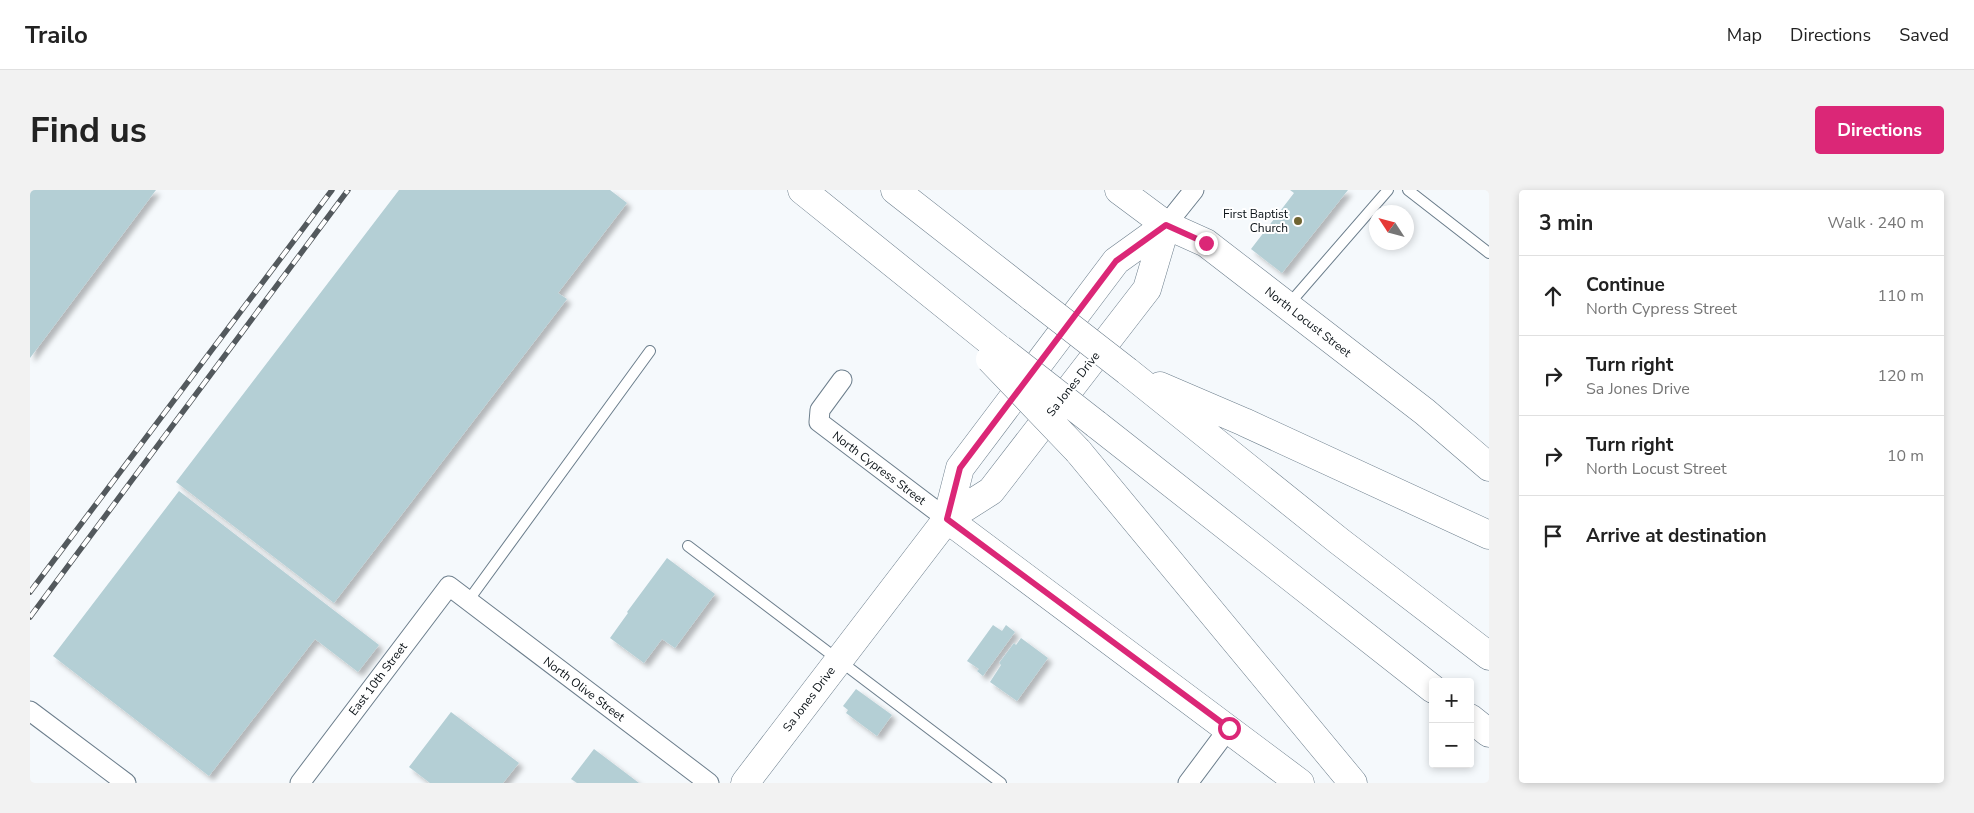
<!DOCTYPE html>
<html lang="en">
<head>
<meta charset="utf-8">
<style>
	body { margin:0; font-family:"Nunito Sans",sans-serif; background:#f2f2f2; color:#222 }
	.controls { position:absolute; right:15px; bottom:15px; display:grid; overflow:hidden; border-radius:5px; box-shadow:0 2px 8px #0003 }
	.controls button { width:45px; height:45px; display:grid; place-items:center; padding:0; border:0; border-bottom:1px solid #e0e0e0; background:#fff; color:#222; font:25px sans-serif }
	.compass { position:absolute; left:1339px; top:15px; width:45px; height:45px; border-radius:50%; background:#fff; box-shadow:0 2px 8px #0003; rotate:306deg }
	.stop { position:absolute; width:15px; height:15px; margin:-11px; border:4px solid #db2777; border-radius:50%; background:#fff }
	.stop.end { background:#db2777; border-color:#fff; box-shadow:0 1px 5px #0008 }
	.list { margin:0; padding:0; list-style:none }
	h2 { display:flex; justify-content:space-between; align-items:center; height:65px; margin:0; padding:0 20px; font-size:21px }
	h2 small { font-size:16px; font-weight:400; color:#767676 }
	.list li { display:grid; grid-template-columns:32px 1fr auto; gap:15px; align-items:center; box-sizing:border-box; height:80px; padding:0 20px; border-top:1px solid #e0e0e0 }
	.list b { display:block; font-size:19px; white-space:nowrap }
	.list p { margin:0; font-size:16px; white-space:nowrap; color:#767676 }
	.list em { font-size:16px; font-style:normal; color:#767676 }
	.icon { flex:none; width:28px; height:28px; fill:none; stroke:currentColor; stroke-width:2; stroke-linecap:round; stroke-linejoin:round }
	.map { position:relative; flex:none; width:1459px; height:593px; overflow:hidden; border-radius:5px }
	header { display:flex; align-items:center; gap:30px; box-sizing:border-box; height:70px; padding:0 25px; background:#fff; border-bottom:1px solid #e0e0e0 }
	header strong { font-size:24px }
	nav { display:flex; gap:28px; margin-inline-start:auto; font-size:18px }
	.intro { display:flex; align-items:center; justify-content:space-between; box-sizing:border-box; height:120px; padding:0 30px }
	h1 { margin:0; font-size:35px }
	.button { padding:12px 22px; border-radius:5px; background:#db2777; color:#fff; font-size:18px; font-weight:700 }
	main { display:flex; gap:30px; padding:0 30px }
	aside { flex:1; background:#fff; border-radius:5px; box-shadow:0 2px 8px #0003 }
	.map>svg:first-child { display:block }
	.building { fill:#b4cfd5; filter:url(#shadow) }
	.lines { fill:none; stroke-linecap:round; stroke-linejoin:round }
	.lane-casing { stroke:#6c7e8c; stroke-width:12 }
	.street-casing { stroke:#6c7e8c; stroke-width:21 }
	.secondary-casing { stroke:#6c7e8c; stroke-width:29 }
	.highway-casing { stroke:#6c7e8c; stroke-width:29 }
	.lane { stroke:#fff; stroke-width:10 }
	.street { stroke:#fff; stroke-width:19 }
	.secondary { stroke:#fff; stroke-width:28 }
	.highway { stroke:#fff; stroke-width:28 }
	.rail-casing { stroke:#53595d; stroke-width:5.5 }
	.rail { stroke:#fff; stroke-width:4; stroke-dasharray:11; stroke-linecap:butt }
	.highway-bridge-casing { stroke:#6c7e8c; stroke-width:29; stroke-linecap:butt }
	.highway-bridge { stroke:#fff; stroke-width:28 }
	.route { stroke:#db2777; stroke-width:6 }
	.poi-dot { fill:#706532; stroke:#fff; stroke-width:2 }
	.labels { text-anchor:middle; stroke-width:4; stroke-linejoin:round; paint-order:stroke }
	.poi-label { font-size:12px; fill:#091015; stroke:#fff; text-anchor:end }
	.street-label { font-size:12px; fill:#091015; stroke:#fff }
</style>
</head>
<body>
<header>
<strong>Trailo</strong>
<nav><a>Map</a><a>Directions</a><a>Saved</a></nav>
</header>
<div class="intro"><h1>Find us</h1><a class="button">Directions</a></div>
<main>
<div class="map">
<svg width="1459" height="593" viewBox="0 0 1459 593">
	<defs>
		<filter id="shadow"><feDropShadow dx="4.5" dy="4.5" stdDeviation="2.5" flood-color="#0004"/></filter>
	</defs>
	<rect width="100%" height="100%" fill="#f5f9fc"/>
	<path class="building" d="M0,0H126L0,168Z
		M369,0H580L597,13L528,103L537,109L304,413L146,292Z
		M1260,0H1318L1252,83L1221,59L1264,3Z
		M149,301L349,455L328,482L285,449L179,586L23,466Z
		M637,368L685,404L645,458L632,449L614,473L580,448L598,423L597,422Z
		M963,435L972,441L976,435L985,442L953,486L947,481L949,479L937,471Z
		M991,448L1018,468L987,511L960,492L971,475L969,473L984,453L986,455Z
		M826,499L862,525L847,546L816,523L818,520L813,516Z
		M421,522L489,573L473,593H400L379,577Z
		M564,559L609,593H547L541,589Z"/>
	<g class="lines">
		<defs>
			<path id="lane" d="M1378,0L1459,63
				M1259,114L1358,0
				M658,356L971,593
				M438,411L620,161"/>
			<path id="street" d="M1136,35L1164,0
				M812,190L790,220L789,232L917,329
				M0,521L96,593
				M270,593L419,396L679,593
				M1158,593L1199,538"/>
			<path id="secondary" d="M1089,0L1136,35L1176,53L1395,222L1459,277
				M917,329L1270,593
				M917,329L930,278L1086,71L1136,35
				M715,593L917,329L961,301L1117,99L1136,35"/>
			<path id="highway" d="M772,0L967,157
				M865,0L1003,108
				M1097,181L1309,351L1459,466
				M1130,196L1214,232L1459,345
				M1066,234L1403,499
				M1048,261L1323,593
				M1440,528L1459,543"/>
		</defs>
		<use href="#lane" class="lane-casing"/>
		<use href="#street" class="street-casing"/>
		<use href="#secondary" class="secondary-casing"/>
		<use href="#highway" class="highway-casing"/>
		<use href="#lane" class="lane"/>
		<use href="#street" class="street"/>
		<use href="#secondary" class="secondary"/>
		<use href="#highway" class="highway"/>
		<defs>
			<path id="rail" d="M0,402L302,0
				M0,427L318,0"/>
		</defs>
		<use href="#rail" class="rail-casing"/>
		<use href="#rail" class="rail"/>
		<defs>
			<path id="highway-bridge" d="M1003,108L1097,181
				M970,159L1066,234
				M960,169L1048,261"/>
		</defs>
		<use href="#highway-bridge" class="highway-bridge-casing"/>
		<use href="#highway-bridge" class="highway-bridge"/>
	</g>
	<g class="lines">
		<path class="route" d="M1176,53L1136,35L1086,71L930,278L917,329L1199,538"/>
	</g>
	<circle class="poi-dot" cx="1268" cy="31" r="5"/>
	<g class="labels">
		<g class="poi-label">
			<text x="1258" y="28">First Baptist<tspan x="1258" dy="14">Church</tspan></text>
		</g>
		<g class="street-label">
			<text transform="translate(1278 132) rotate(38)" y="4">North Locust Street</text>
			<text transform="translate(1043 194) rotate(-52)" y="4">Sa Jones Drive</text>
			<text transform="translate(849 278) rotate(37)" y="4">North Cypress Street</text>
			<text transform="translate(348 489) rotate(-53)" y="4">East 10th Street</text>
			<text transform="translate(554 499) rotate(37)" y="4">North Olive Street</text>
			<text transform="translate(779 509) rotate(-53)" y="4">Sa Jones Drive</text>
		</g>
	</g>
</svg>
<div class="controls">
<button>+</button>
<button>−</button>
</div>
<svg class="compass" viewBox="-18 -18 36 36"><path d="M0-13l5 13h-10z" fill="#e53935"/><path d="M0 13l5-13h-10z" fill="#767676"/></svg>
<div class="stop" style="left:1199px;top:538px"></div>
<div class="stop end" style="left:1176px;top:53px"></div>
</div>
<aside>
<h2>3 min<small>Walk · 240 m</small></h2>
<ul class="list">
<li><svg class="icon" aria-label="ahead" viewBox="0 0 24 24"><path d="M12 20V5M6 11l6-6 6 6"/></svg><div><b>Continue</b><p>North Cypress Street</p></div><em>110 m</em></li>
<li><svg class="icon" aria-label="right" viewBox="0 0 24 24"><path d="M7 20v-9h11M14 6l5 5-5 5"/></svg><div><b>Turn right</b><p>Sa Jones Drive</p></div><em>120 m</em></li>
<li><svg class="icon" aria-label="right" viewBox="0 0 24 24"><path d="M7 20v-9h11M14 6l5 5-5 5"/></svg><div><b>Turn right</b><p>North Locust Street</p></div><em>10 m</em></li>
<li><svg class="icon" aria-label="arrive" viewBox="0 0 24 24"><path d="M6 21V4h12l-3 4 3 4H6"/></svg><div><b>Arrive at destination</b></div></li>
</ul>
</aside>
</main>
</body>
</html>
